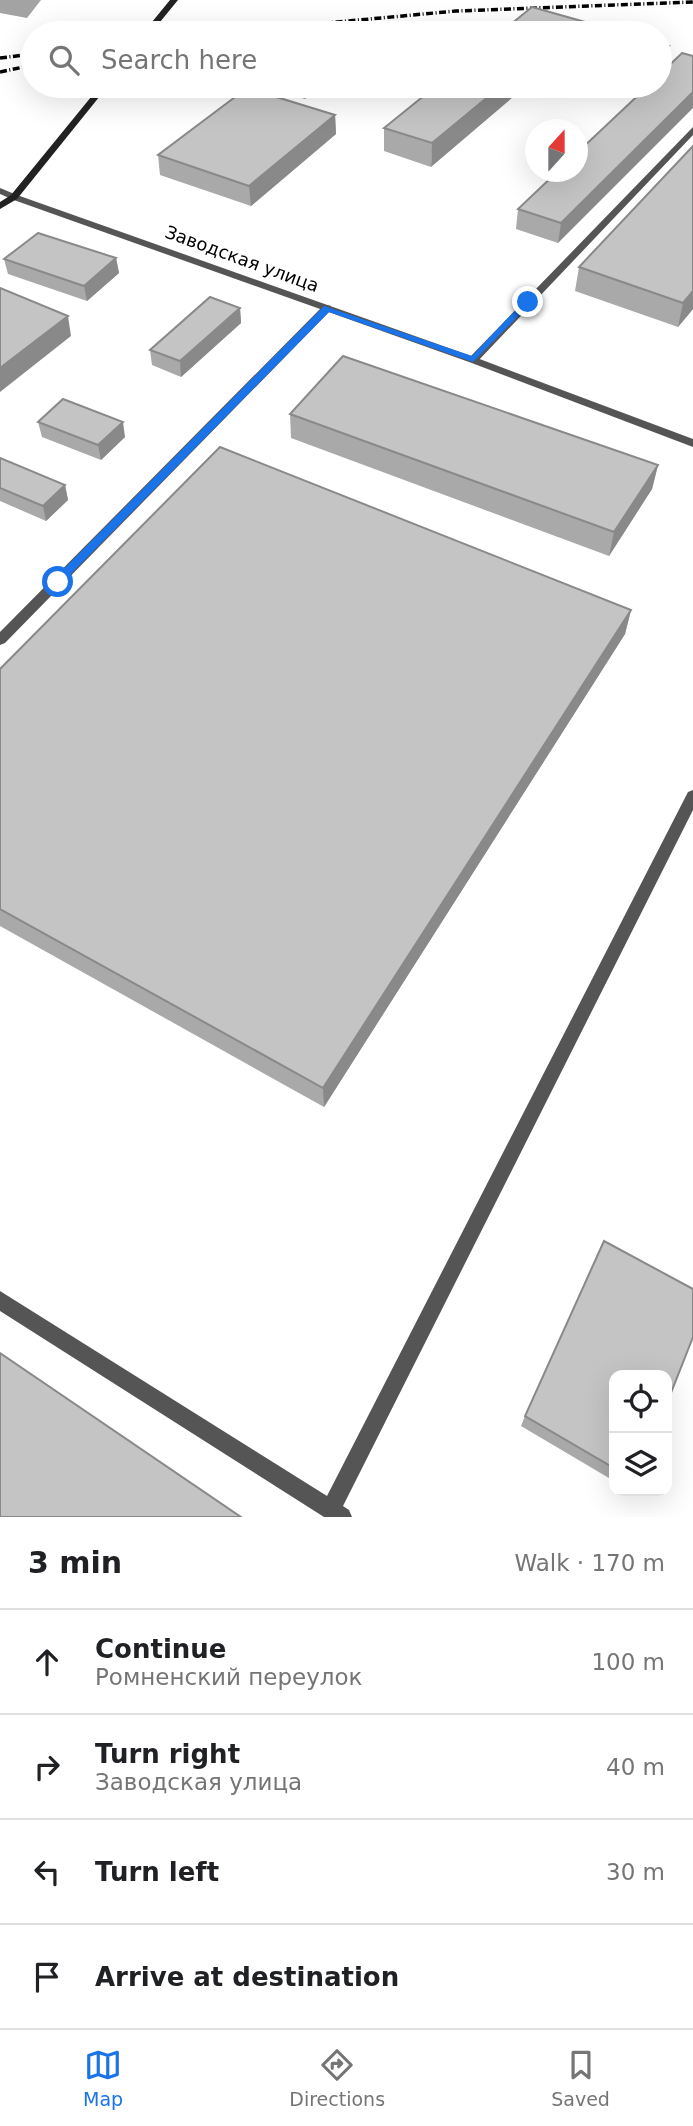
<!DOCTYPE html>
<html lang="en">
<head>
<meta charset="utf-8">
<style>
	body { margin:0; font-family:"DejaVu Sans",sans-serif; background:#f2f2f2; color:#202124 }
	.controls { position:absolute; right:21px; bottom:21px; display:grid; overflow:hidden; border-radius:14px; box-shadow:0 7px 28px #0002 }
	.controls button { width:63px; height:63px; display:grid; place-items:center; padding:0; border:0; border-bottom:2px solid #e0e0e0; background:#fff; color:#202124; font:35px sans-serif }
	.compass { position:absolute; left:525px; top:119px; width:63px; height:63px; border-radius:50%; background:#fff; box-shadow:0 7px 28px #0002; rotate:21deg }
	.stop { position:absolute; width:21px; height:21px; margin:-16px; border:5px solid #1a73e8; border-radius:50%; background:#fff }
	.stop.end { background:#1a73e8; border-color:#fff; box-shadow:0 2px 7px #0008 }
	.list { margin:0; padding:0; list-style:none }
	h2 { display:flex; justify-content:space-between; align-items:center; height:91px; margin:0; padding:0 28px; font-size:30px }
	h2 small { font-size:23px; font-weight:400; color:#757577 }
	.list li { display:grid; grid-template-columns:46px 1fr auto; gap:21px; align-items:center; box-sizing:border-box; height:105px; padding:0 28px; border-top:2px solid #e0e0e0 }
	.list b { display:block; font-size:26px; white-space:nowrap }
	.list p { margin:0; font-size:23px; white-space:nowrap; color:#757577 }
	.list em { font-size:23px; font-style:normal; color:#757577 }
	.icon { flex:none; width:38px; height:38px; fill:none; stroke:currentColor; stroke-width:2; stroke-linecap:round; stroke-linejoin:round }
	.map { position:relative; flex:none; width:693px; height:1517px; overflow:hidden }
	.search { position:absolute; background:#fff; box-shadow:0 7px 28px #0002; left:21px; right:21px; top:21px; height:77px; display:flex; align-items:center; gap:18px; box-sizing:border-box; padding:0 24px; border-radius:38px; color:#757577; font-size:26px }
	.sheet { height:511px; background:#fff }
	nav { display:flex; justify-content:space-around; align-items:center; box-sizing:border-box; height:98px; border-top:2px solid #e0e0e0; background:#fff; font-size:19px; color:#757577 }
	nav a { display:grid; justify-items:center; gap:4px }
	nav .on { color:#1a73e8 }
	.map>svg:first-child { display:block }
	.water { fill:#a3a3a3 }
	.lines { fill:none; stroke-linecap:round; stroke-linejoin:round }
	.service { fill:#555; fill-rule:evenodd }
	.tertiary { fill:#555; fill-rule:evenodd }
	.secondary { fill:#222; fill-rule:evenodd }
	.rail { stroke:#000; stroke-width:3.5; stroke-dasharray:7 2.5 1 2.5; stroke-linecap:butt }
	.wall { fill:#a9a9a9 }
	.shaded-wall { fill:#898989 }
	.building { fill:#c4c4c4; stroke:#898989; stroke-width:2 }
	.route { fill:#1a73e8 }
	.labels { text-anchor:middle; stroke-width:7; stroke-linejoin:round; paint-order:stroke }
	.far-street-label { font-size:18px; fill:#000; stroke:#fff }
</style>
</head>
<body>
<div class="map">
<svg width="693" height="1517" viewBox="0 0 693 1517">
	<rect width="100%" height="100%" fill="#fff"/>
	<path class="water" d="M0,0H41L27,18L0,13Z"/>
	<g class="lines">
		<path class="service" d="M693,127V135L477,362H469V358Z
			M0,188L17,195L19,197L14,200L0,194Z
			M327,305L331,306V310L5,643L0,645V632L323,306Z
			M693,790V810L343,1506L349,1510L352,1517H324L0,1311V1291L327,1496L688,792Z"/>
		<path class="tertiary" d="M11,195H17L477,358L693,439V447L469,362L11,199Z"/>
		<path class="secondary" d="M170,0H178L151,33H143Z
			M100,86H108L17,199L0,209V202L11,195Z"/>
		<path class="rail" d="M219,33L456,11L693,2
			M0,58L33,54
			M0,72L33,65"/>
	</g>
	<path class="wall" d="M693,56L558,243L516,229L518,209Z
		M277,86H319L305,99L277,91Z
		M436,86L431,167L384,151V128Z
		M620,86H647L640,92Z
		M335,115L336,134L251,206L160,175L158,155Z
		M693,146V309L678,327L575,291L579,267Z
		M116,258L119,273L87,301L8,274L4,259Z
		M240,308L241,323L181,377L152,365L150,350Z
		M290,414L658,465L652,489L609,556L291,438Z
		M38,422L125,437L101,460L42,437Z
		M0,458L65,485L68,500L46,521L0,501Z
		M631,610L625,634L324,1107L0,926V669Z
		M614,1375V1481L521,1426L525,1416Z"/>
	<path class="shaded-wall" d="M669,46L665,69L660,74V55Z
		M305,86H319L305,99Z
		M501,86H526L431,167L432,143Z
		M641,86H647L640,92Z
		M693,92V108L558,243L561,223Z
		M335,115L336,134L251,206L249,186Z
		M116,258L119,273L87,301L84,286Z
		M693,291V309L678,327L683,303Z
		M240,308L241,323L181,377L180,361Z
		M68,316L71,336L0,392V368Z
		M123,422L125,437L101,460L98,445Z
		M658,465L652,489L609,556L614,532Z
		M65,485L68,500L46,521L43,506Z
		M631,610L625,634L324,1107L323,1088Z"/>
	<path class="building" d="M532,7L624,33H500Z
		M337,23L365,29L361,33H325Z
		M660,44L669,46L660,55Z
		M682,53L693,56V92L561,223L518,209L557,172H578V152L648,86H660V74Z
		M436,86H501L432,143L384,128Z
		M247,88L335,115L249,186L158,155Z
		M693,146V291L683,303L579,267Z
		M38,233L116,258L84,286L4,259Z
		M0,288L68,316L0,368Z
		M210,297L240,308L180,361L150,350Z
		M343,356L658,465L614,532L290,414Z
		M63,399L123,422L98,445L38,422Z
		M220,447L631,610L323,1088L0,909V669Z
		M0,458L65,485L43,506L0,488Z
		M604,1241L693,1289V1337L667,1403V1375H614V1468L525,1416Z
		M0,1353L241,1517H0Z"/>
	<path class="route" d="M525,300L532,302L473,362L329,312L61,584H54V579L324,306L472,356Z"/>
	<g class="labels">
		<g class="far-street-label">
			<text transform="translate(242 259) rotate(20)" y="6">Заводская улица</text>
		</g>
	</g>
</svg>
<div class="controls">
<button><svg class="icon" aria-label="locate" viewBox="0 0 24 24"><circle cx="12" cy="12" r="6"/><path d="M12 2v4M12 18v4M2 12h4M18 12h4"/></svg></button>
<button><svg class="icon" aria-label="layers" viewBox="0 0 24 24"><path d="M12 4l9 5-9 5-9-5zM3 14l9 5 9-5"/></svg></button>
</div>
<svg class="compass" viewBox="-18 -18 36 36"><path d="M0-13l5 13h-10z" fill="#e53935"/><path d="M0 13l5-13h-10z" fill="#757577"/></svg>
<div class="stop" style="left:58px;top:582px"></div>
<div class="stop end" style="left:528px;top:302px"></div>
<div class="search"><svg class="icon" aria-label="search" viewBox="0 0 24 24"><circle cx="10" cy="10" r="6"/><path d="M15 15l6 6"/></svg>Search here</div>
</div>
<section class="sheet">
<h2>3 min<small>Walk · 170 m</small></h2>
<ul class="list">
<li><svg class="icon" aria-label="ahead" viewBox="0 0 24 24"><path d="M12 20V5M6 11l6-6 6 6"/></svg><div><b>Continue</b><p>Ромненский переулок</p></div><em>100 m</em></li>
<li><svg class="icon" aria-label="right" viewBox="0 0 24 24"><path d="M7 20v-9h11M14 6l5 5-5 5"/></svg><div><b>Turn right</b><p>Заводская улица</p></div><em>40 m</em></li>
<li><svg class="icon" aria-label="left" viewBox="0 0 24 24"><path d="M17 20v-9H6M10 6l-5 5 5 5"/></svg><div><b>Turn left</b></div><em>30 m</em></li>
<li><svg class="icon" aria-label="arrive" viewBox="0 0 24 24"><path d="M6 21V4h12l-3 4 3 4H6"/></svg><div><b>Arrive at destination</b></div></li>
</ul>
</section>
<nav>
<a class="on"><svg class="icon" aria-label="map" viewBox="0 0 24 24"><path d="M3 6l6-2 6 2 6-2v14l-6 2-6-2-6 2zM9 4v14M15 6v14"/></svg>Map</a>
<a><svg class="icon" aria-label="directions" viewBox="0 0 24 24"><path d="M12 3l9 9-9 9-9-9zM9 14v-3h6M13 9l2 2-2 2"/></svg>Directions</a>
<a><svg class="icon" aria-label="saved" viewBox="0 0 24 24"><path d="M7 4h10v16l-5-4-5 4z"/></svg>Saved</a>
</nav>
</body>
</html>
